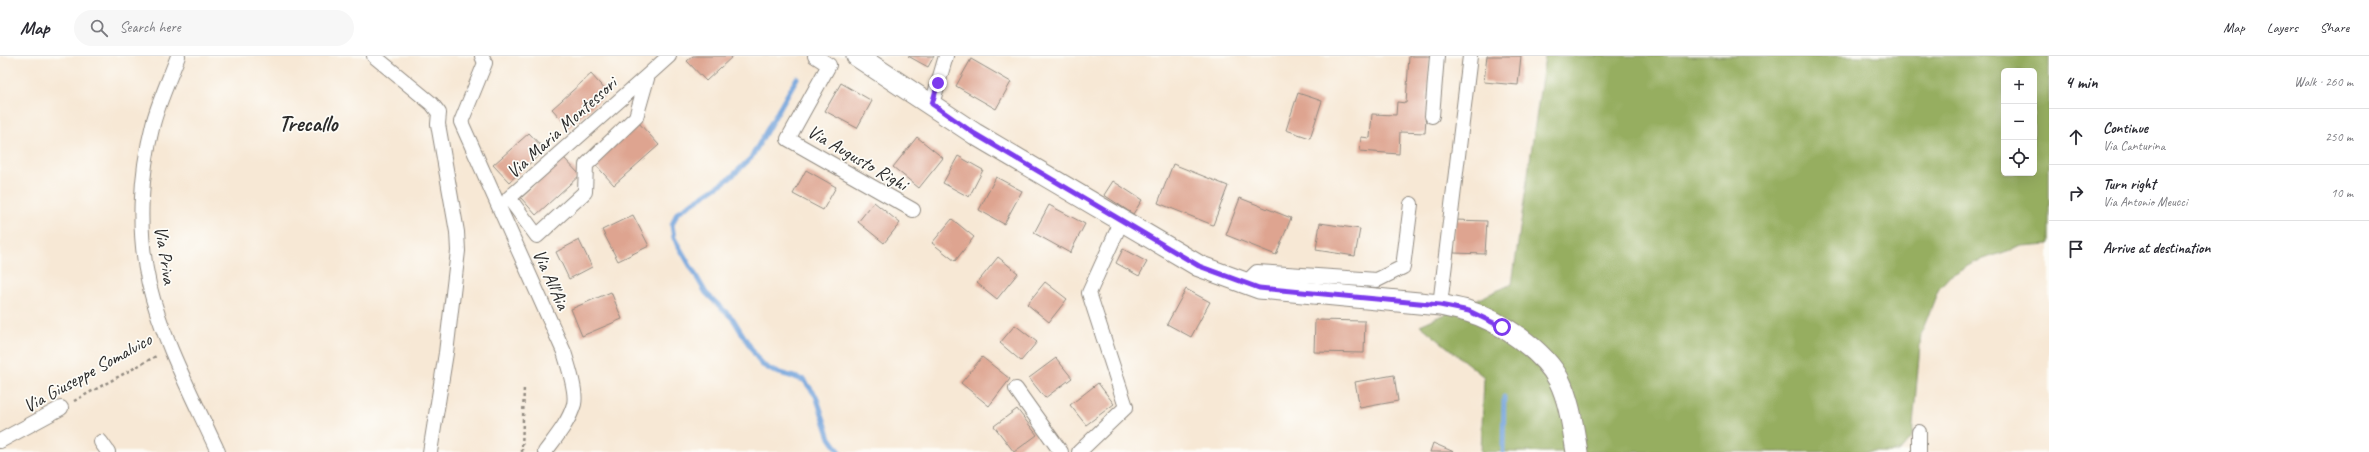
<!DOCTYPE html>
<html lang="en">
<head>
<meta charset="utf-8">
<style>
	body { margin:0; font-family:Caveat,sans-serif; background:#f7f7f7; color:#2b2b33 }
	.controls { position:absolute; right:12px; top:12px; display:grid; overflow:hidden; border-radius:6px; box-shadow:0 4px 16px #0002 }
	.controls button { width:36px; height:36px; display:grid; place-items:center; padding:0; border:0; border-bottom:1px solid #e1e1e2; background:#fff; color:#2b2b33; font:20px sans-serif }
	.stop { position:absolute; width:12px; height:12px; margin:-9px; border:3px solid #7c3aed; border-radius:50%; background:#fff }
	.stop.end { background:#7c3aed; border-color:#fff; box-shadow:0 1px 4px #0008 }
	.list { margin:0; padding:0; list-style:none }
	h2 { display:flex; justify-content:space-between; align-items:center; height:52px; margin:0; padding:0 16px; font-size:17px }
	h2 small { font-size:13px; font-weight:400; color:#7c7c81 }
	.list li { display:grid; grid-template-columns:26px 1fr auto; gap:12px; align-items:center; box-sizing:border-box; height:56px; padding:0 16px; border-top:1px solid #e1e1e2 }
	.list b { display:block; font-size:15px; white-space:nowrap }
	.list p { margin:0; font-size:13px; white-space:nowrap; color:#7c7c81 }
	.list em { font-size:13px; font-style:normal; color:#7c7c81 }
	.icon { flex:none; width:22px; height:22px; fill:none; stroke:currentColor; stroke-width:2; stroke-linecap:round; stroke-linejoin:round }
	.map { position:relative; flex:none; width:2049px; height:396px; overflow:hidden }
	header { display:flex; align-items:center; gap:24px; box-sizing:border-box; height:56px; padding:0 20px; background:#fff; border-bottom:1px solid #e1e1e2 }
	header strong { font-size:19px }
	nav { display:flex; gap:22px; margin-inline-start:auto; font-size:14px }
	.search { width:280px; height:36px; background:#f7f7f7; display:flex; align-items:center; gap:10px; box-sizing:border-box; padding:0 14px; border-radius:22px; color:#7c7c81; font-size:15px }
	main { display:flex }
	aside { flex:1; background:#fff }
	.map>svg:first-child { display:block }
	.forest { fill:#96ae60; stroke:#606c46; fill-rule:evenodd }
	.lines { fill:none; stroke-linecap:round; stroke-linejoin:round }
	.stream { stroke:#6fa1da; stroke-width:5 }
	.building { fill:#dea490 }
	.minor-casing { stroke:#918a80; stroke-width:16 }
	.secondary-casing { stroke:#918a80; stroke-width:23 }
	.path { stroke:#918a80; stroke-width:2.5; stroke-dasharray:3 3; stroke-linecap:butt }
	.minor { stroke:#fff; stroke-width:14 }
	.secondary { stroke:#fff; stroke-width:21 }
	.route { stroke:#7c3aed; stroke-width:5 }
	.labels { text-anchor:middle; stroke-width:3.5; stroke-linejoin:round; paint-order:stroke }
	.street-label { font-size:19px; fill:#2b2b2b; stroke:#fdfcf7 }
	.district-label { font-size:23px; font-weight:bold; fill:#2b2b2b; stroke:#fdfcf7 }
</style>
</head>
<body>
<header>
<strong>Map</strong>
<div class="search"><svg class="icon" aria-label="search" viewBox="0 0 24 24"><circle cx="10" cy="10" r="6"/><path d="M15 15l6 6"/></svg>Search here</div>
<nav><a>Map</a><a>Layers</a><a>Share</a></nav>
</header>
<main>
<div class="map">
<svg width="2049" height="396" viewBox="0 0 2049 396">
	<rect width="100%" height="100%" fill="#fdfcf7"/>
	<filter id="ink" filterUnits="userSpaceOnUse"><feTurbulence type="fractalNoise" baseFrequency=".025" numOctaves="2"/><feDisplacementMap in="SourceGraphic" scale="8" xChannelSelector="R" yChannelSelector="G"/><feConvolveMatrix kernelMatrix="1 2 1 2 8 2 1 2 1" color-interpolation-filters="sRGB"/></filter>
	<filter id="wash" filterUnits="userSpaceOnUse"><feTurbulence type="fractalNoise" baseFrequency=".012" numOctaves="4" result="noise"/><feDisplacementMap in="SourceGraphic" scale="16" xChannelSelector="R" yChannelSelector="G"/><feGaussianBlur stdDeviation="0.9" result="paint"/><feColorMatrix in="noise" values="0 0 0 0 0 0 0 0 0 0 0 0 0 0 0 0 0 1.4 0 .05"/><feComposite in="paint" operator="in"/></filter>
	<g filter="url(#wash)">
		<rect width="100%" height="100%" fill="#f7e8d5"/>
		<path class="forest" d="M1545,0H2049V188L2022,190L1975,206L1950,220L1939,232L1921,278L1912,381L1899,396H1481L1484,321L1420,269L1512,228ZM2004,15H2034V117H2004Z"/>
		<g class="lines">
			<path class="stream" d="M797,22L751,102L730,122L677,157L672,169L674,182L706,237L733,263L761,308L773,315L804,324L816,340L830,382L840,396
				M1503,396L1504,341"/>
		</g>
		<g id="blocks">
			<path class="building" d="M693,0H733L706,25L687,5Z
				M908,0H934L928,11Z
				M1409,0H1430L1425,77L1400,76L1399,98L1360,95L1361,81L1370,82L1372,58L1396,59L1397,46L1406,47Z
				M1487,0H1521L1518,29L1484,26Z
				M971,3L1011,26L996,53L956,30Z
				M591,18L608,37L569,72L552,53Z
				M841,27L872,45L857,72L825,55Z
				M1298,37L1322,45L1310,82L1286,74Z
				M638,66L659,89L614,129L593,106Z
				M529,77L545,94L509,126L493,109Z
				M917,81L943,102L919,132L893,111Z
				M958,100L983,114L969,141L943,127Z
				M564,102L580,119L536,159L521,142Z
				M1173,108L1228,130L1213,169L1158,147Z
				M806,114L836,131L823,154L793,138Z
				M996,121L1022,135L1004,168L979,154Z
				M1113,125L1142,144L1133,158L1104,139Z
				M1240,142L1291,162L1276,199L1226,179Z
				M874,146L900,167L884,187L858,166Z
				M1049,149L1085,168L1070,197L1034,177Z
				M633,159L649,190L618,205L602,174Z
				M952,163L974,181L955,205L932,187Z
				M1455,164L1487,165L1485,198L1454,197Z
				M1320,167L1360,173L1355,200L1316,194Z
				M579,184L592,211L569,223L556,196Z
				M1123,193L1147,206L1139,220L1116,207Z
				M998,201L1018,217L997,243L977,227Z
				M1045,226L1067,243L1049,266L1027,248Z
				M1186,233L1210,246L1191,281L1167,268Z
				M611,236L622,263L582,280L571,253Z
				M1315,264L1365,265L1364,297L1314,296Z
				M1015,269L1037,286L1021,305L1000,287Z
				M982,301L1010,323L989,350L961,327Z
				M1056,302L1072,322L1045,342L1029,322Z
				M1394,319L1398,345L1360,352L1355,326Z
				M1098,327L1114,348L1086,369L1070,349Z
				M1017,353L1037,379L1014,396L994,370Z
				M1433,387L1454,396H1430Z"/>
		</g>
	</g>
	<g filter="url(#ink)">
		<use href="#blocks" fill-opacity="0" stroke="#918a80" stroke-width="1"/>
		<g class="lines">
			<defs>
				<path id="minor" d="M178,0C170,22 159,45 153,68C140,119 137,176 149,228C163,286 193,341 218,396
					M374,0L432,48L439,57L438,68L457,176L458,195L446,297L430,396
					M482,0L485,7L461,66L564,296C568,309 577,336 574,348C569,366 556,381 545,396
					M815,0L829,9L788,83L913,154
					M648,19L636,61L586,109L585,136L537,180L509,142L648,19L669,0
					M932,48L946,0
					M1432,60L1437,0
					M1246,227L1257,216L1377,224L1403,211L1411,148
					M1440,249L1470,0
					M1016,333L1061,396
					M1919,376V396
					M0,385L61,352
					M101,386L108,396
					M1079,396L1126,351L1089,237L1122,164"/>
				<path id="secondary" d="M857,0L975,78L1199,210L1259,232L1440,249C1449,251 1459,253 1467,255C1499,264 1544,295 1559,324C1570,346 1573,373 1577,396"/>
			</defs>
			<use href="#minor" class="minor-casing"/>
			<use href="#secondary" class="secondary-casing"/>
			<path class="path" d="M74,345L158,299
				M522,396L524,330"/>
			<use href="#minor" class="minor"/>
			<use href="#secondary" class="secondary"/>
		</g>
	</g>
	<g class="lines" filter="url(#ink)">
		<path class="route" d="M938,27L932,48L975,78L1199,210L1259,232L1440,249L1469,255L1502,271"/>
	</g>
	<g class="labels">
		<g class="street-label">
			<text transform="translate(561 71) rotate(-42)" y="7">Via Maria Montessori</text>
			<text transform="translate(858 101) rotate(30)" y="7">Via Augusto Righi</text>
			<text transform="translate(166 199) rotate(81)" y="7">Via Priva</text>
			<text transform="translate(552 223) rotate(66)" y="7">Via All'Aia</text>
			<text transform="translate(87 316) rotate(-29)" y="7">Via Giuseppe Somalvico</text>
		</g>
		<g class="district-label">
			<text x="308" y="75">Trecallo</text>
		</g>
	</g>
</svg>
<div class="controls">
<button>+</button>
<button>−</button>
<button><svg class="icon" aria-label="locate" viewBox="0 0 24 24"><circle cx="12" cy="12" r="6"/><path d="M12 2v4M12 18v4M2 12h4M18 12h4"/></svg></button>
</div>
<div class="stop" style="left:1502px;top:271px"></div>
<div class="stop end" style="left:938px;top:27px"></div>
</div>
<aside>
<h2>4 min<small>Walk · 260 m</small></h2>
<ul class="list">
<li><svg class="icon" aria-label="ahead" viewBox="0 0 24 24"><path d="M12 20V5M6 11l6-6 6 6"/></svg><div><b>Continue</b><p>Via Canturina</p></div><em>250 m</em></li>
<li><svg class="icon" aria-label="right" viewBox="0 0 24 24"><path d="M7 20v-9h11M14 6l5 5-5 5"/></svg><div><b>Turn right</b><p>Via Antonio Meucci</p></div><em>10 m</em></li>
<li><svg class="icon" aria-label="arrive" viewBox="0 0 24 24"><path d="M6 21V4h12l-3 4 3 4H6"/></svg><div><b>Arrive at destination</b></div></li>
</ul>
</aside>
</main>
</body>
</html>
